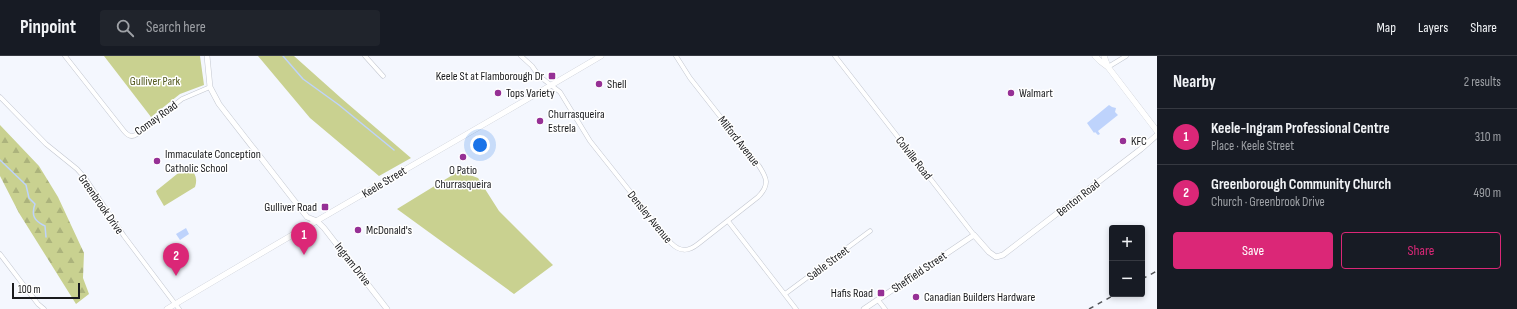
<!DOCTYPE html>
<html lang="en">
<head>
<meta charset="utf-8">
<style>
	body { margin:0; font-family:"Sofia Sans Condensed",sans-serif; background:#20242c; color:#f1f3f6 }
	.controls { position:absolute; right:12px; bottom:12px; display:grid; overflow:hidden; border-radius:4px; box-shadow:0 2px 6px #0003 }
	.controls button { width:36px; height:36px; display:grid; place-items:center; padding:0; border:0; border-bottom:1px solid #363941; background:#171b24; color:#f1f3f6; font:20px sans-serif }
	.scale { position:absolute; left:12px; bottom:10px; width:68px; box-sizing:border-box; padding-left:4px; border:2px solid #191a1d; border-top:0; font-size:11px; line-height:14px; white-space:nowrap; color:#191a1d; -webkit-text-stroke:3px #fff; paint-order:stroke }
	.you { position:absolute; left:480px; top:89px; width:14px; height:14px; margin:-10px; border:3px solid #fff; border-radius:50%; background:#1a73e8; box-shadow:0 0 0 6px #1a73e833 }
	.badge { display:grid; place-items:center; width:26px; height:26px; border-radius:50%; background:#db2777; color:#fff; font-size:13px; font-weight:700 }
	.pin { position:absolute; translate:-50% -33px; filter:drop-shadow(0 1px 2px #0008) }
	.pin::after { content:''; position:absolute; top:21px; width:14px; height:12px; background:inherit; clip-path:polygon(0 0,100% 0,50% 100%) }
	.list { margin:0; padding:0; list-style:none }
	h2 { display:flex; justify-content:space-between; align-items:center; height:52px; margin:0; padding:0 16px; font-size:17px }
	h2 small { font-size:13px; font-weight:400; color:#9ea1a6 }
	.list li { display:grid; grid-template-columns:26px 1fr auto; gap:12px; align-items:center; box-sizing:border-box; height:56px; padding:0 16px; border-top:1px solid #363941 }
	.list b { display:block; font-size:15px; white-space:nowrap }
	.list p { margin:0; font-size:13px; white-space:nowrap; color:#9ea1a6 }
	.list em { font-size:13px; font-style:normal; color:#9ea1a6 }
	.actions { display:flex; gap:8px; padding:12px 16px }
	.actions a { flex:1; padding:9px 0; border:1px solid #db2777; border-radius:4px; text-align:center; font-size:14px; color:#db2777 }
	.actions .main { background:#db2777; color:#fff }
	.icon { flex:none; width:22px; height:22px; fill:none; stroke:currentColor; stroke-width:2; stroke-linecap:round; stroke-linejoin:round }
	.map { position:relative; flex:none; width:1157px; height:253px; overflow:hidden }
	header { display:flex; align-items:center; gap:24px; box-sizing:border-box; height:56px; padding:0 20px; background:#171b24; border-bottom:1px solid #363941 }
	header strong { font-size:19px }
	nav { display:flex; gap:22px; margin-inline-start:auto; font-size:14px }
	.search { width:280px; height:36px; background:#20242c; display:flex; align-items:center; gap:10px; box-sizing:border-box; padding:0 14px; border-radius:4px; color:#9ea1a6; font-size:15px }
	main { display:flex }
	aside { flex:1; background:#171b24 }
	.map>svg:first-child { display:block }
	.green { fill:#c9d190 }
	.forest { fill:url(#forest-firs) }
	.water { fill:#bed3fc }
	.lines { fill:none; stroke-linecap:round; stroke-linejoin:round }
	.stream { stroke:#bed3fc; stroke-width:1.5 }
	.minor-casing { stroke:#c3c7d0; stroke-width:5 }
	.tertiary-casing { stroke:#c3c7d0; stroke-width:6 }
	.secondary-casing { stroke:#c3c7d0; stroke-width:6 }
	.minor { stroke:#fff; stroke-width:4 }
	.tertiary { stroke:#fff; stroke-width:5 }
	.secondary { stroke:#fff; stroke-width:5.5 }
	.rail { stroke:#525458; stroke-width:1.5; stroke-dasharray:5 5; stroke-linecap:butt }
	.poi-dot { fill:#963095; stroke:#fff; stroke-width:1.5 }
	.labels { text-anchor:middle; stroke-width:3; stroke-linejoin:round; paint-order:stroke }
	.poi-label { font-size:12px; fill:#191a1d; stroke:#fff; text-anchor:start }
	.park-label { font-size:12px; fill:#52581e; stroke:#fff }
	.street-label { font-size:12px; fill:#191a1d; stroke:#fff }
</style>
</head>
<body>
<header>
<strong>Pinpoint</strong>
<div class="search"><svg class="icon" aria-label="search" viewBox="0 0 24 24"><circle cx="10" cy="10" r="6"/><path d="M15 15l6 6"/></svg>Search here</div>
<nav><a>Map</a><a>Layers</a><a>Share</a></nav>
</header>
<main>
<div class="map">
<svg width="1157" height="253" viewBox="0 0 1157 253">
	<defs>
		<pattern id="forest-firs" width="22" height="20" patternUnits="userSpaceOnUse"><rect width="22" height="20" fill="#c9d190"/><path d="M5 1l3.5 6h-7zM16 11l3.5 6h-7z" fill="#acb37c"/></pattern>
	</defs>
	<rect width="100%" height="100%" fill="#f4f7fe"/>
	<path class="green" d="M104,0H200L204,29L180,38L151,61Z
		M258,0H294L341,42L411,102L379,120L310,62Z
		M187,110C195,116 198,122 195,131L164,150L157,138L156,135Z
		M459,115L478,122L499,155L553,209L514,238L397,153Z"/>
	<path class="forest" d="M0,69L39,110L58,141L84,197L83,222L89,238L76,248L19,157L0,120Z"/>
	<path class="water" d="M1109,49L1112,51L1116,52L1115,56L1118,59L1098,75L1100,78L1098,79L1095,76L1094,77L1087,67Z
		M186,172L189,178L180,184L176,178Z"/>
	<g class="lines">
		<path class="stream" d="M283,0L303,23L339,49L394,94
			M0,104L26,129L29,142L35,148C31,159 34,165 45,170L46,181"/>
		<defs>
			<path id="minor" d="M65,0L124,75C128,80 132,82 137,78L182,43L210,31
				M365,0L383,20
				M521,0L532,10L539,20L560,36L590,85L671,187C680,196 688,196 698,188L758,141C770,129 767,122 759,110L690,22L676,0
				M835,0L974,179
				M1108,11L1126,0
				M0,41L46,88L77,113L85,122L124,180L179,253
				M728,165L796,253
				M0,198L38,248L44,253
				M785,238L870,175
				M878,244L885,253"/>
			<path id="tertiary" d="M207,0L210,31L219,48L307,161L317,165L324,172L387,253
				M864,253L974,179L989,196L996,201L1003,199L1141,93L1157,79"/>
			<path id="secondary" d="M1095,0L1100,5L1108,11
				M1104,0L1108,11L1157,75
				M167,253C310,167 457,85 601,0"/>
		</defs>
		<use href="#minor" class="minor-casing"/>
		<use href="#tertiary" class="tertiary-casing"/>
		<use href="#secondary" class="secondary-casing"/>
		<use href="#minor" class="minor"/>
		<use href="#tertiary" class="tertiary"/>
		<use href="#secondary" class="secondary"/>
		<path class="rail" d="M1142,223L1157,215
			M1089,253L1116,238"/>
	</g>
	<g class="poi-dot">
		<rect x="548" y="16" width="8" height="8" rx="2"/>
		<circle cx="599" cy="28" r="4"/>
		<circle cx="498" cy="37" r="4"/>
		<circle cx="1011" cy="37" r="4"/>
		<circle cx="540" cy="65" r="4"/>
		<circle cx="1123" cy="85" r="4"/>
		<circle cx="463" cy="101" r="4"/>
		<circle cx="157" cy="105" r="4"/>
		<rect x="321" y="147" width="8" height="8" rx="2"/>
		<circle cx="358" cy="174" r="4"/>
		<rect x="877" y="233" width="8" height="8" rx="2"/>
		<circle cx="916" cy="241" r="4"/>
	</g>
	<g class="labels">
		<g class="poi-label">
			<text x="544" y="24" text-anchor="end">Keele St at Flamborough Dr</text>
			<text x="607" y="32">Shell</text>
			<text x="506" y="41">Tops Variety</text>
			<text x="1019" y="41">Walmart</text>
			<text x="548" y="62">Churrasqueira<tspan x="548" dy="14">Estrela</tspan></text>
			<text x="1131" y="89">KFC</text>
			<text x="165" y="102">Immaculate Conception<tspan x="165" dy="14">Catholic School</tspan></text>
			<text x="463" y="118" text-anchor="middle">O Patio<tspan x="463" dy="14">Churrasqueira</tspan></text>
			<text x="317" y="155" text-anchor="end">Gulliver Road</text>
			<text x="366" y="178">McDonald's</text>
			<text x="873" y="241" text-anchor="end">Hafis Road</text>
			<text x="924" y="245">Canadian Builders Hardware</text>
		</g>
		<g class="park-label">
			<text x="155" y="29">Gulliver Park</text>
		</g>
		<g class="street-label">
			<text transform="translate(156 62) rotate(-36)" y="4">Comay Road</text>
			<text transform="translate(739 85) rotate(52)" y="4">Milford Avenue</text>
			<text transform="translate(914 102) rotate(52)" y="4">Colville Road</text>
			<text transform="translate(384 126) rotate(-31)" y="4">Keele Street</text>
			<text transform="translate(1078 142) rotate(-38)" y="4">Benton Road</text>
			<text transform="translate(101 148) rotate(55)" y="4">Greenbrook Drive</text>
			<text transform="translate(650 161) rotate(51)" y="4">Densley Avenue</text>
			<text transform="translate(828 207) rotate(-37)" y="4">Sable Street</text>
			<text transform="translate(353 208) rotate(52)" y="4">Ingram Drive</text>
			<text transform="translate(919 216) rotate(-34)" y="4">Sheffield Street</text>
		</g>
	</g>
</svg>
<div class="controls">
<button>+</button>
<button>−</button>
</div>
<div class="scale">100 m</div>
<div class="you"></div>
<div class="pin badge" style="left:304px;top:199px">1</div>
<div class="pin badge" style="left:176px;top:220px">2</div>
</div>
<aside>
<h2>Nearby<small>2 results</small></h2>
<ul class="list">
<li><span class="badge">1</span><div><b>Keele-Ingram Professional Centre</b><p>Place · Keele Street</p></div><em>310 m</em></li>
<li><span class="badge">2</span><div><b>Greenborough Community Church</b><p>Church · Greenbrook Drive</p></div><em>490 m</em></li>
</ul>
<div class="actions"><a class="main">Save</a><a>Share</a></div>
</aside>
</main>
</body>
</html>
